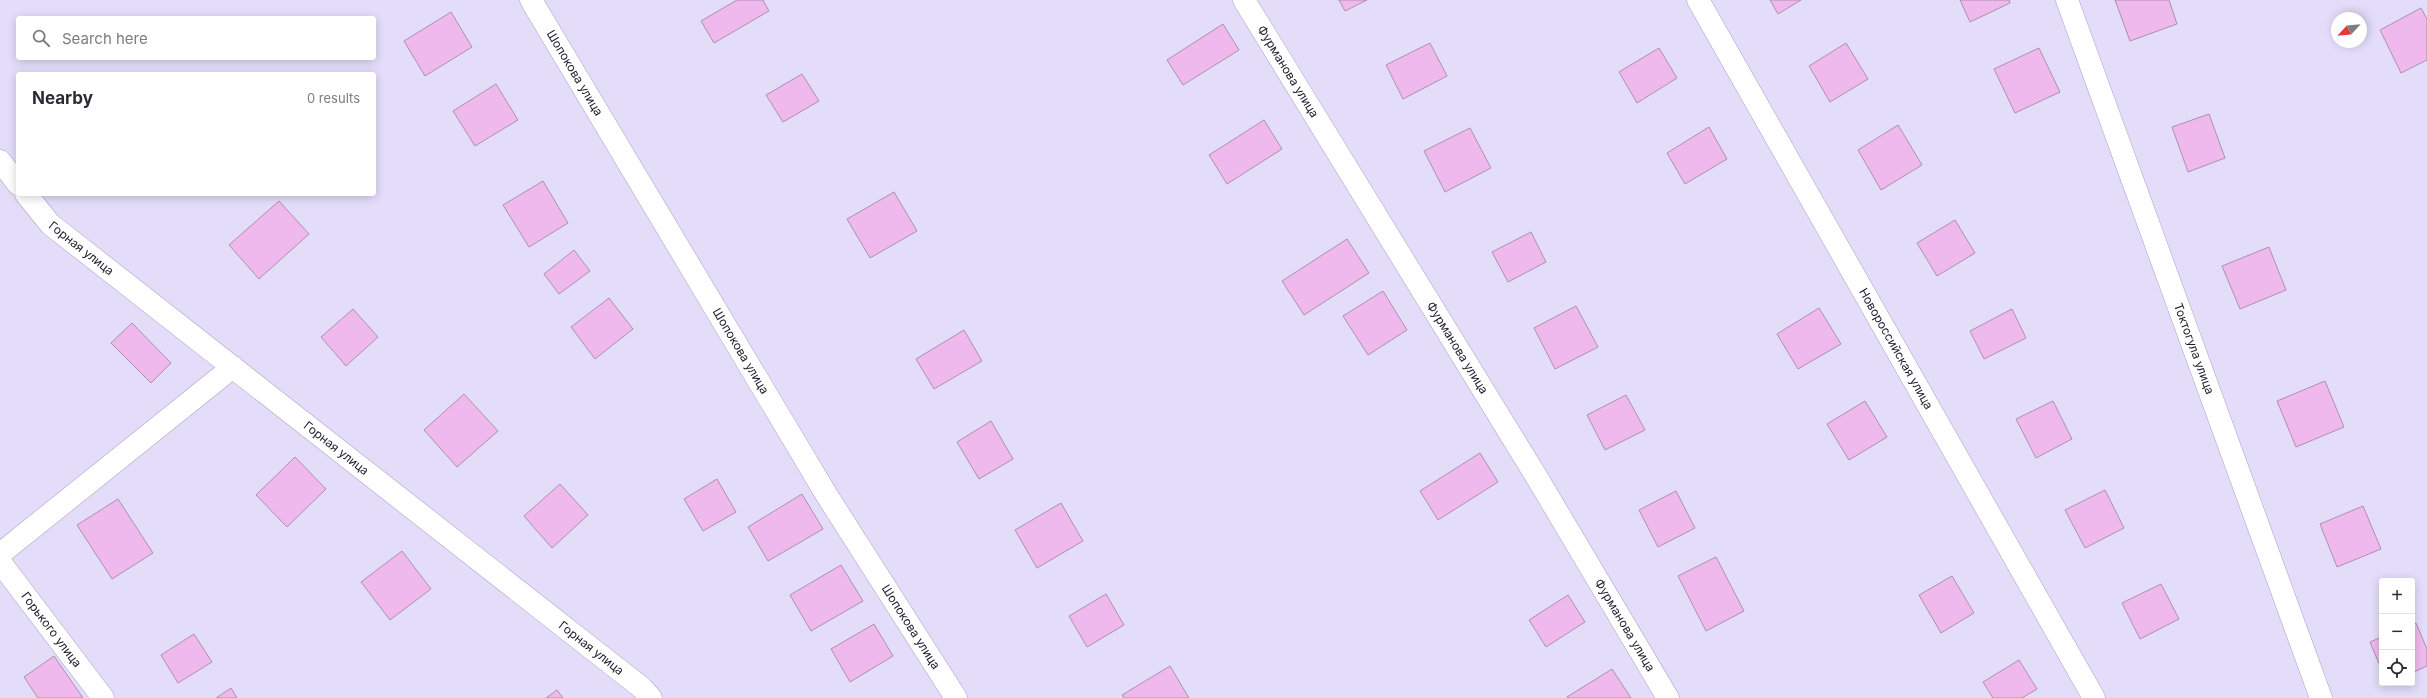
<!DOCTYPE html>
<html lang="en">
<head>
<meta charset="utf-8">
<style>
	body { margin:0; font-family:Inter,sans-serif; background:#f7f7f7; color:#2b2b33 }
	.controls { position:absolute; right:12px; bottom:12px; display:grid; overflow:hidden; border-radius:4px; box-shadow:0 2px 10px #0003 }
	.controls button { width:36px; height:36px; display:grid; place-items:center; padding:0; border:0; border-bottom:1px solid #e1e1e2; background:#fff; color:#2b2b33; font:20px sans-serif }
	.compass { position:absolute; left:2331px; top:12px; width:36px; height:36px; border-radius:50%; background:#fff; box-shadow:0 2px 10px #0003; rotate:244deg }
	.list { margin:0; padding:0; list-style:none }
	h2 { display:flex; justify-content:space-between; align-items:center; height:52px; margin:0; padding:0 16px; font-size:17px }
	h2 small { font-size:13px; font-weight:400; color:#7c7c81 }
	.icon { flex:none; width:22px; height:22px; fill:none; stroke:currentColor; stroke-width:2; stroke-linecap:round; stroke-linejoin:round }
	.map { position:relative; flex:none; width:2427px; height:698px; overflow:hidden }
	.search { position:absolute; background:#fff; box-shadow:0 2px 10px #0003; left:16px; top:16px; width:360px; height:44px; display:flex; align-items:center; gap:10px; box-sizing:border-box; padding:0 14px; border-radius:4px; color:#7c7c81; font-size:15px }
	.panel { position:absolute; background:#fff; box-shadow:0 2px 10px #0003; left:16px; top:72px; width:360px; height:124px; border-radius:4px }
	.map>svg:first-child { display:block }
	.building { fill:#efb9ed; stroke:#ac91aa }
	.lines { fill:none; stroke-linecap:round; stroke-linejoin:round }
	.minor-casing { stroke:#a8a2c3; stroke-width:23 }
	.minor { stroke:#fff; stroke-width:22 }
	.labels { text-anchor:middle; stroke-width:4; stroke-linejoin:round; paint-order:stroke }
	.street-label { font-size:12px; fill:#1f1c29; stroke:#fff }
</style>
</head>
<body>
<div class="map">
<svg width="2427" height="698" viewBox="0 0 2427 698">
	<rect width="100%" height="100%" fill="#e3ddfa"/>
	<path class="building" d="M737,0H763L769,11L714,43L701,21Z
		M1339,0H1367L1345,11Z
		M1770,0H1801L1778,14Z
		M1960,0H2009L2010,3L1970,22Z
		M2115,0H2169L2177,24L2130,41Z
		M2421,8L2427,19V60L2401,73L2380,30Z
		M451,12L472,47L425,76L404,41Z
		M1223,24L1239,50L1183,85L1167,60Z
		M1430,43L1447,76L1403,99L1386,65Z
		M1846,43L1868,79L1830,102L1809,66Z
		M1659,48L1677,78L1637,103L1619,72Z
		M2039,48L2060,92L2015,113L1994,69Z
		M802,74L819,101L783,122L766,95Z
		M496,84L518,120L475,146L453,111Z
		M2209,114L2225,158L2188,172L2172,127Z
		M1264,120L1282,149L1227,184L1209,155Z
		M1898,125L1922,165L1881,190L1858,150Z
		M1709,127L1727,159L1685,184L1667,153Z
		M1470,128L1491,168L1445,192L1424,151Z
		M543,181L568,223L529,247L503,205Z
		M894,192L917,231L870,258L847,219Z
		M279,201L309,234L259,279L229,245Z
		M1955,220L1975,253L1937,276L1917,243Z
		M1531,232L1546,262L1508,282L1492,252Z
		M1347,239L1369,273L1304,315L1282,281Z
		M2269,247L2286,290L2240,309L2222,266Z
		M574,250L590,271L559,294L544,274Z
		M1383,291L1407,330L1368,355L1343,316Z
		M609,298L633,329L595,359L571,327Z
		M1576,306L1598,347L1555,369L1534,328Z
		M1819,308L1841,344L1798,369L1777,334Z
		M353,309L378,337L346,366L321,337Z
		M2012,309L2026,338L1984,359L1970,331Z
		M132,323L171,363L151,383L111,343Z
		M964,330L982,361L934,389L916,359Z
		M2325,381L2344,427L2296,447L2277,401Z
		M464,394L498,431L457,467L424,430Z
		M1626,395L1645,430L1605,450L1587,415Z
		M1865,401L1887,437L1849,460L1827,424Z
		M2053,401L2072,439L2036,458L2016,419Z
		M991,421L1013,459L979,479L957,442Z
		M1480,453L1498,482L1438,520L1420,491Z
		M295,457L326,489L287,527L256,495Z
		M717,479L736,512L703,531L684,499Z
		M560,484L588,515L552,548L524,516Z
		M2105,490L2124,528L2085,548L2065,510Z
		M1676,491L1695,528L1658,547L1639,510Z
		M802,494L823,529L768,561L748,527Z
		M118,499L153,553L112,579L77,525Z
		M1061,503L1083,541L1037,568L1015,530Z
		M2363,506L2381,549L2337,567L2320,524Z
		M402,551L431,589L390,620L361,582Z
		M1716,557L1744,611L1706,631L1678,576Z
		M841,565L863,601L811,631L790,595Z
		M1952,576L1974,613L1941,633L1919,595Z
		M2161,584L2179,619L2140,639L2122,603Z
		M1106,594L1124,625L1087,647L1069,616Z
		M1568,595L1585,622L1546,647L1529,620Z
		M2416,623L2427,649V666L2412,673V625Z
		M874,624L893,656L850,682L831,649Z
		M194,634L212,662L178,683L161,655Z
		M2382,637V671L2370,642Z
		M54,656L83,698H38L24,677Z
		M2019,660L2037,689L2022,698H1993L1983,682Z
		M1170,666L1189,698H1124L1122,695Z
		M1612,669L1631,698H1567V697Z
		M231,688L237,698H216Z
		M557,690L563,698H546Z"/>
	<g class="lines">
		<defs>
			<g id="minor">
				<path id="s1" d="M531,0L826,494L956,698"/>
				<path id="s2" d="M1244,0L1539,481L1668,698"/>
				<path id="s3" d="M1698,0L2094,698"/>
				<path id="s4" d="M2067,0L2321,698"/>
				<path d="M0,161L18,184"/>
				<path id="s5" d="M26,194L50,224L642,688L651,698"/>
				<path d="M0,554L233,367"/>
				<path id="s6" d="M0,562L103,698"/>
			</g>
		</defs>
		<use href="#minor" class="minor-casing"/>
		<use href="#minor" class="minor"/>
	</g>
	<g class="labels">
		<g class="street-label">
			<text dy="4" stroke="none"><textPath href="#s2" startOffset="84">Фурманова улица</textPath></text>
			<text dy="4" stroke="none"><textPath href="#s1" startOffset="85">Шопокова улица</textPath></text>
			<text dy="4" stroke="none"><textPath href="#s5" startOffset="78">Горная улица</textPath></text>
			<text dy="4" stroke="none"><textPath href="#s2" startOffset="408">Фурманова улица</textPath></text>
			<text dy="4" stroke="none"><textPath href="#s3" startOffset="401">Новороссийская улица</textPath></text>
			<text dy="4" stroke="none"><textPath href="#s4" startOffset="371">Токтогула улица</textPath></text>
			<text dy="4" stroke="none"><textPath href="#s1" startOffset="409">Шопокова улица</textPath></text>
			<text dy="4" stroke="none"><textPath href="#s5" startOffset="402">Горная улица</textPath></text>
			<text dy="4" stroke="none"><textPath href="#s2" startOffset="732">Фурманова улица</textPath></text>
			<text dy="4" stroke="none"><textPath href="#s1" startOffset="733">Шопокова улица</textPath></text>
			<text dy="4" stroke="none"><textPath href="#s6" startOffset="85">Горького улица</textPath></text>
			<text dy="4" stroke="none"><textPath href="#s5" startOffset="726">Горная улица</textPath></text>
		</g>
	</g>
</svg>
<div class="controls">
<button>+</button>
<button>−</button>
<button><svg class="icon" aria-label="locate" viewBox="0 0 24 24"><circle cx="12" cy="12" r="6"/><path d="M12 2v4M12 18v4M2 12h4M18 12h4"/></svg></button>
</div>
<svg class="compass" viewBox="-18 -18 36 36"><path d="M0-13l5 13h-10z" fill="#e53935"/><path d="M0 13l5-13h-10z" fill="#7c7c81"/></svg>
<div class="search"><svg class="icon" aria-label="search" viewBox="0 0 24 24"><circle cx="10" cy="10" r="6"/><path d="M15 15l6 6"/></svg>Search here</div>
<section class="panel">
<h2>Nearby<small>0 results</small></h2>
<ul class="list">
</ul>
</section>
</div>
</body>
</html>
